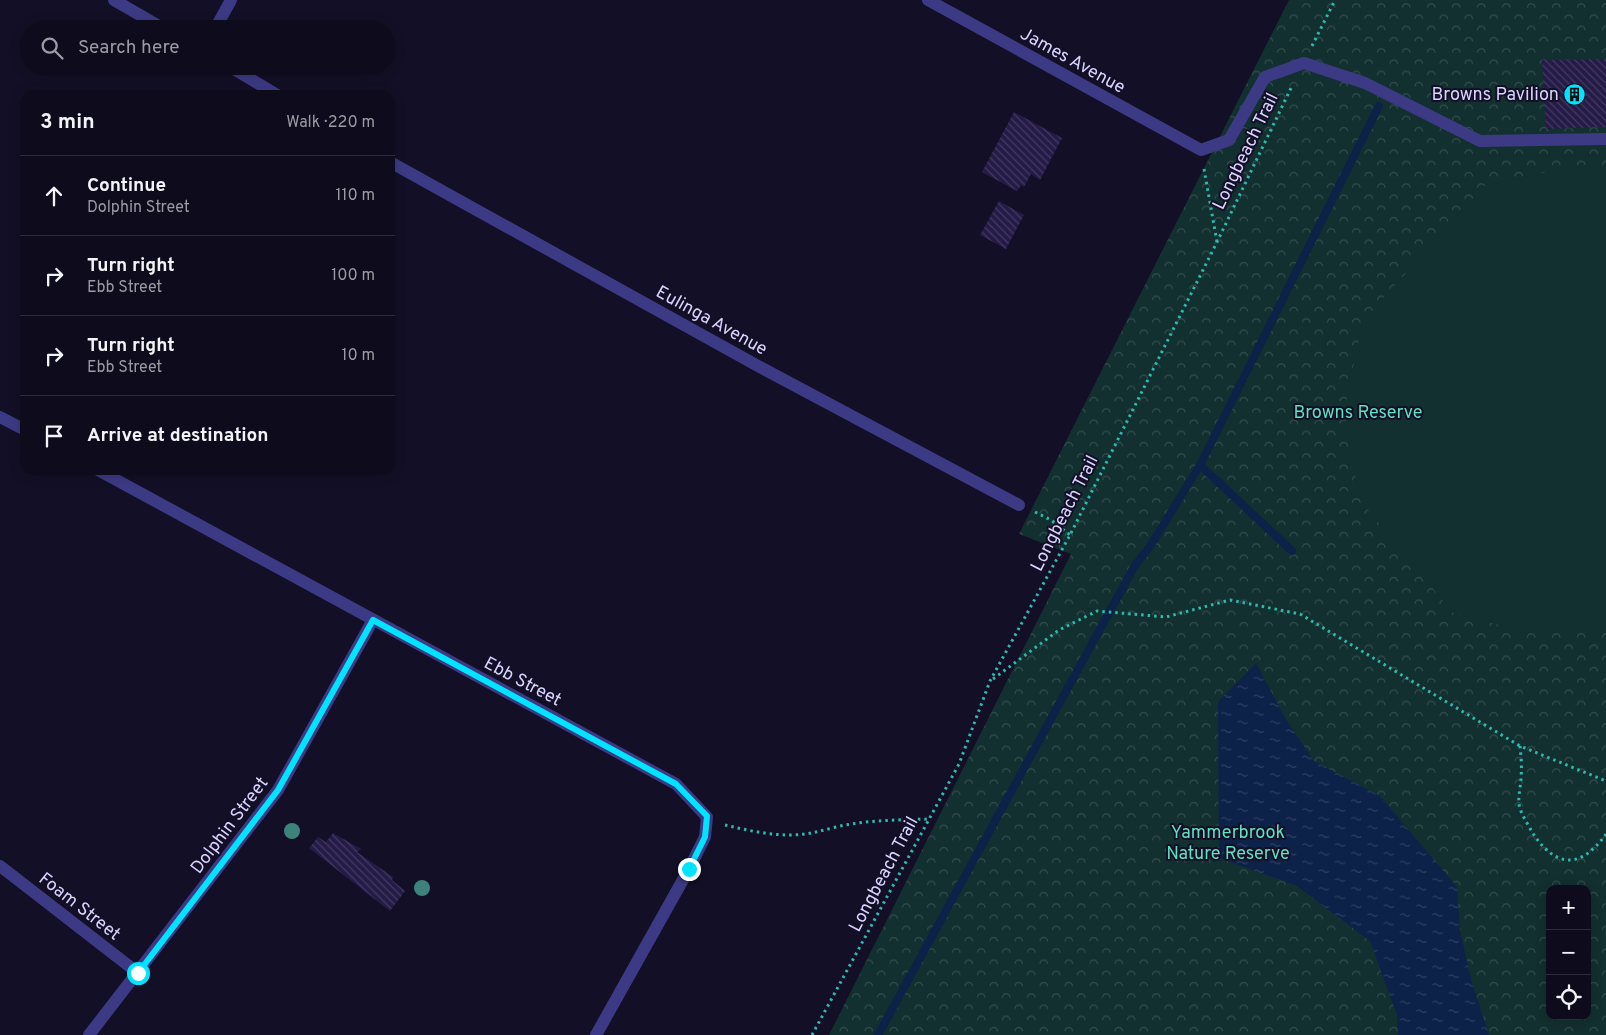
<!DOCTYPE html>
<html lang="en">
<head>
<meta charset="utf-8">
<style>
	body { margin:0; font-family:Overpass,sans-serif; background:#171425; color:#f1f3f6 }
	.controls { position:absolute; right:15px; bottom:15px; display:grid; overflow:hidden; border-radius:10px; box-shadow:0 2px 12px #0003 }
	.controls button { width:45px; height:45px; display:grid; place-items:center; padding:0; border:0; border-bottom:1px solid #2e2b3b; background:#0e0b1c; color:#f1f3f6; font:25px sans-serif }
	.stop { position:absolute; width:15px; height:15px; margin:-11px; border:4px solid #00e5ff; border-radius:50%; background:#fff }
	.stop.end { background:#00e5ff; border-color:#fff; box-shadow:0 1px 5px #0008 }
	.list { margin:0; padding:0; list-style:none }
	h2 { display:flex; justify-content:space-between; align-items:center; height:65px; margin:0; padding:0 20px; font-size:21px }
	h2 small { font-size:16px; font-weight:400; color:#9b9ba3 }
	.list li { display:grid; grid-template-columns:32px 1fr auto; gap:15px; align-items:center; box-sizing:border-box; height:80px; padding:0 20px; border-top:1px solid #2e2b3b }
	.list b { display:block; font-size:19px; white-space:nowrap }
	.list p { margin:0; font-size:16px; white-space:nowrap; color:#9b9ba3 }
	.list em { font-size:16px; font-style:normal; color:#9b9ba3 }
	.icon { flex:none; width:28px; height:28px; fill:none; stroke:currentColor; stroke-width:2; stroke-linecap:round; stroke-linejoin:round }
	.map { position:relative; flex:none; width:1606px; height:1035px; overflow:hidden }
	.search { position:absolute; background:#0e0b1c; box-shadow:0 2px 12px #0003; left:20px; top:20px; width:375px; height:55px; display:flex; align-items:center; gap:12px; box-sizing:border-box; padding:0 18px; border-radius:28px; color:#9b9ba3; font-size:19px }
	.panel { position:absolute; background:#0e0b1c; box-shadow:0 2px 12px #0003; left:20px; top:90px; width:375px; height:385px; border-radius:15px }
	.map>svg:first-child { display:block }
	.park { fill:url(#park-crowns); fill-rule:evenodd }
	.garden { fill:#12302f }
	.water { fill:url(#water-ripples) }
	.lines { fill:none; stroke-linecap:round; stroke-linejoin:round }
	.stream { stroke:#0c2248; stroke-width:8 }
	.building { fill:url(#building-back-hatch) }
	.path { stroke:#2fb8b0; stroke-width:3; stroke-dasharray:2.5 4; stroke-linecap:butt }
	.minor { stroke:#3d3a85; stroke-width:12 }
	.tree { fill:#3d827b }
	.route { stroke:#00e5ff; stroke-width:6 }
	.labels { text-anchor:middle; stroke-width:4; stroke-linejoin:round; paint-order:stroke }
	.street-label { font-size:18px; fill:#d9d4ff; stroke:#130f26 }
	.poi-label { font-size:18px; fill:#d9d4ff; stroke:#130f26; text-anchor:end }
	.park-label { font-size:18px; fill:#5fe0c0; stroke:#130f26 }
</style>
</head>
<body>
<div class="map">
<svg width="1606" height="1035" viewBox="0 0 1606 1035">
	<defs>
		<pattern id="park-crowns" width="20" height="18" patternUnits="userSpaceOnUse" patternTransform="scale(1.25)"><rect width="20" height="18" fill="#12302f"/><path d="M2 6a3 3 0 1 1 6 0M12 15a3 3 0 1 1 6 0" fill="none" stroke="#344d4e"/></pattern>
		<pattern id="water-ripples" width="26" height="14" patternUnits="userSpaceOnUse" patternTransform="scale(1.25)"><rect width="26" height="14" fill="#0c2248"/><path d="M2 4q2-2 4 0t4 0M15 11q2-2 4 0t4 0" fill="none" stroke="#2f4163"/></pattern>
		<pattern id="building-back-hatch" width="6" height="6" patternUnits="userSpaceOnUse" patternTransform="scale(1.25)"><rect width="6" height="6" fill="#241b47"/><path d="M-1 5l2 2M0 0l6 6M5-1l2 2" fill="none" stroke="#433b63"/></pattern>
	</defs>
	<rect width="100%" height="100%" fill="#130f26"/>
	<path class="park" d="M1289,0H1606V1035H829L1071,554L1019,534ZM1550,889H1587V1016H1550Z"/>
	<path class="garden" d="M1568,167L1606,171V623L1589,631L1530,633L1453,613L1360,500L1344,413L1363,321L1484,186Z"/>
	<path class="water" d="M1256,663L1287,721L1314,761L1380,796L1457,887L1460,930L1471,979L1489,1035H1398L1397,1015L1370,941L1297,886L1219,858L1218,702Z"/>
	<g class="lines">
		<path class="stream" d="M1200,465L1292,551
			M878,1035L1134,567L1151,545L1200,465L1379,106"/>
	</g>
	<path class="building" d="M1606,59V127L1546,129L1542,60Z
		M1014,112L1062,138L1040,180L1031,174L1024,187L1021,185L1017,191L982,172Z
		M999,201L1024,215L1006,249L980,235Z
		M333,833L361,849L357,852L393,877L392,880L405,891L390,911L309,848L318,837L326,842Z"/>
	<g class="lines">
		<path class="path" d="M1312,46L1335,0
			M1204,169L1217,242
			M1035,512L1051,520L1070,535
			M993,679L1059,630L1097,611L1166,617L1230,600L1300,614L1520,746L1606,781
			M1520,746C1521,756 1522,767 1521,777C1521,786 1518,795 1519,804C1520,813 1528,824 1532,832C1556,869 1581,869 1606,834
			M725,825C746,830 768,835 790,835C807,835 820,831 836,827C866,820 898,820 929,819
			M812,1035L959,764L990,681L1070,535L1217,242L1291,88"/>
		<path class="minor" d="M114,0L164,29
			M928,0L1201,150L1229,140L1265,77L1304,63L1365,83L1480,141L1606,139
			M215,29L231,0
			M229,66L277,95
			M390,162L758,366L1019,505
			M0,417L25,430
			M98,470L676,784L707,817L705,837L689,869L596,1035
			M0,866L138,973
			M89,1035L278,790L373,620"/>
	</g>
	<g class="tree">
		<circle cx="292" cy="831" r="8"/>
		<circle cx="422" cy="888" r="8"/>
	</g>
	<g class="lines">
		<path class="route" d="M138,973L278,790L373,620L676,784L707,816L705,837L689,869"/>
	</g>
	<defs>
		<symbol id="building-disc" viewBox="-11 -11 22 22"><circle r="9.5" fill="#00e5ff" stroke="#130f26"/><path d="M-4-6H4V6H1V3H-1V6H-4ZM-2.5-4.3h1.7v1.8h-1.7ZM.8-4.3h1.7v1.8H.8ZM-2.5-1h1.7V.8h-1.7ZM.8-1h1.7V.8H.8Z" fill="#111"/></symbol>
	</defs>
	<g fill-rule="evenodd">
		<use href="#building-disc" x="1562" y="82" width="25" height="25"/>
	</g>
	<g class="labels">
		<g class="street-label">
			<text transform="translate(1073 60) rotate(29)" y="6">James Avenue</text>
			<text transform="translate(1245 151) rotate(-64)" y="6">Longbeach Trail</text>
			<text transform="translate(712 320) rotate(29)" y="6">Eulinga Avenue</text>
			<text transform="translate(1064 513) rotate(-63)" y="6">Longbeach Trail</text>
			<text transform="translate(523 681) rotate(28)" y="6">Ebb Street</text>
			<text transform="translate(229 825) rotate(-53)" y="6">Dolphin Street</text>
			<text transform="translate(883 874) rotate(-62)" y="6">Longbeach Trail</text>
			<text transform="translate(80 906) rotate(38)" y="6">Foam Street</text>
		</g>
		<g class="poi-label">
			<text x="1559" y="100">Browns Pavilion</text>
		</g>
		<g class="park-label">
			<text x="1358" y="418">Browns Reserve</text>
			<text x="1228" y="838">Yammerbrook<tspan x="1228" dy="21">Nature Reserve</tspan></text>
		</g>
	</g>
</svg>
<div class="controls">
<button>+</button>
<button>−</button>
<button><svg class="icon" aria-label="locate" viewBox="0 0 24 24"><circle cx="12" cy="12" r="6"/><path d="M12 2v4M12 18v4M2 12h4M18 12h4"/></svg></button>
</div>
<div class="stop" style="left:138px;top:973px"></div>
<div class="stop end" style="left:689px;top:869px"></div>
<div class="search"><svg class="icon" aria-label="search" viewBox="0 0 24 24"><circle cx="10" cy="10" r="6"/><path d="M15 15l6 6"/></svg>Search here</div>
<section class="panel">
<h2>3 min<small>Walk · 220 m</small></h2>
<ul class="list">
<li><svg class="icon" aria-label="ahead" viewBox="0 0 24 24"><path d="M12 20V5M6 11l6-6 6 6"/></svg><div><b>Continue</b><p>Dolphin Street</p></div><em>110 m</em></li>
<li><svg class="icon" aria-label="right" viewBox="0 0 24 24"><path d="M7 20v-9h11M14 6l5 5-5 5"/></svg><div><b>Turn right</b><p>Ebb Street</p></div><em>100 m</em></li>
<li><svg class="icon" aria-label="right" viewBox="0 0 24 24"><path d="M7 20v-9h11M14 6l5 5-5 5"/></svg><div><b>Turn right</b><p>Ebb Street</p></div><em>10 m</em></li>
<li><svg class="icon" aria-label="arrive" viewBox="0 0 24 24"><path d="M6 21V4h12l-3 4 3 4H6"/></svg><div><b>Arrive at destination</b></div></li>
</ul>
</section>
</div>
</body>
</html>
